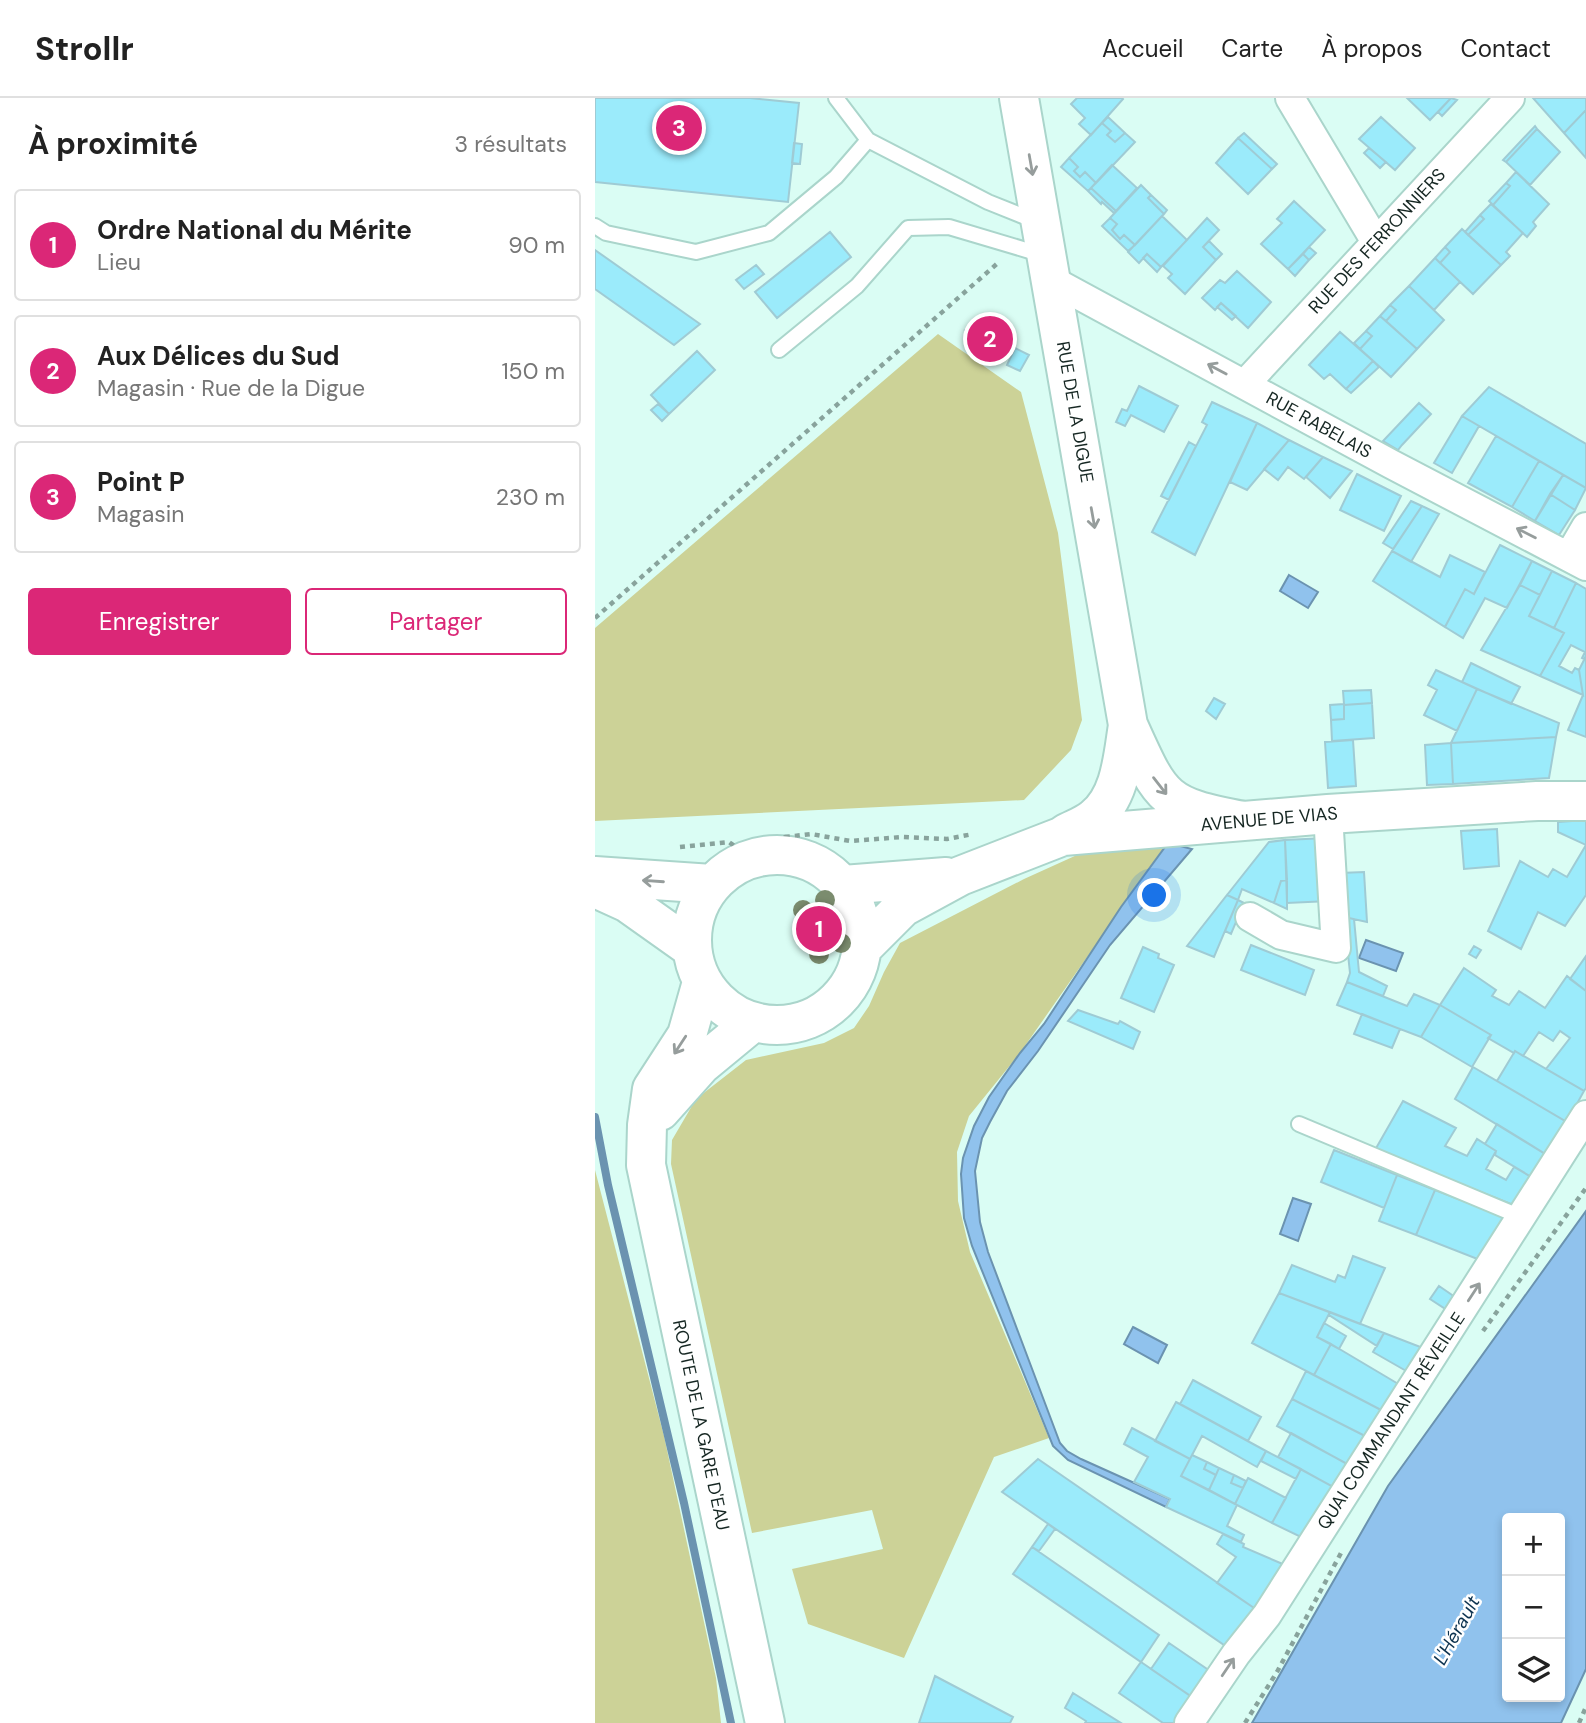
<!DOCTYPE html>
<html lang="fr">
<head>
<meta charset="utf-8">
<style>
	body { margin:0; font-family:"DM Sans",sans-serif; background:#f2f2f2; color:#222 }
	.controls { position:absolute; right:21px; bottom:21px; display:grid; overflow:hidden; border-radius:7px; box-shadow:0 4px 10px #0003 }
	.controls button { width:63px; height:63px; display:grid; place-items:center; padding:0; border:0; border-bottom:2px solid #e0e0e0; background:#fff; color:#222; font:35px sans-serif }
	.you { position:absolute; left:560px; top:798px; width:24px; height:24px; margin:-18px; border:5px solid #fff; border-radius:50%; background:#1a73e8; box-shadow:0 0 0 10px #1a73e833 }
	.badge { display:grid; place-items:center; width:46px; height:46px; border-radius:50%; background:#db2777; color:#fff; font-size:23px; font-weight:700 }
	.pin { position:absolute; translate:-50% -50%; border:4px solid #fff; box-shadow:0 2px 7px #0006 }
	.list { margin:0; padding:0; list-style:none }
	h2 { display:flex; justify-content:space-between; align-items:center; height:91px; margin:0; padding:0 28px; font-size:30px }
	h2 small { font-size:23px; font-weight:400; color:#767676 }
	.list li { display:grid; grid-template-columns:46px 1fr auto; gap:21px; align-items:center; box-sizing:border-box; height:112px; margin:0 14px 14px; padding:0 14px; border:2px solid #e0e0e0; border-radius:7px }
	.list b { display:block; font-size:26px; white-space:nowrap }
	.list p { margin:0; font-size:23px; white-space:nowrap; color:#767676 }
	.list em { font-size:23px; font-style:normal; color:#767676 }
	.actions { display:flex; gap:14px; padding:21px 28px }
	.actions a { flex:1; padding:16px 0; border:2px solid #db2777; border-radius:7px; text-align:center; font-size:24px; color:#db2777 }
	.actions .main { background:#db2777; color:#fff }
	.icon { flex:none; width:38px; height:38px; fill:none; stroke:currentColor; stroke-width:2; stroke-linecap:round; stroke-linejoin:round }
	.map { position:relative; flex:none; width:991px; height:1625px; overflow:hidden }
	header { display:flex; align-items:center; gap:42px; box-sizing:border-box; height:98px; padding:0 35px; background:#fff; border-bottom:2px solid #e0e0e0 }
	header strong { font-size:33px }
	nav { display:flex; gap:38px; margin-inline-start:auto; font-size:24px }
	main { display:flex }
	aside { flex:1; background:#fff }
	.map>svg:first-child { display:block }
	.green { fill:#ccd297 }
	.water { fill:#90c2ed; stroke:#6b93b0; stroke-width:2; fill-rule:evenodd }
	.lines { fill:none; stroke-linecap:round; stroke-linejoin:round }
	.stream { stroke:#6b93b0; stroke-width:8 }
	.building { fill:#9bebfb; stroke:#9fcbd4; stroke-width:2 }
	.service-casing { stroke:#aad5cb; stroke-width:18 }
	.minor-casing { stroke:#aad5cb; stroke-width:32 }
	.secondary-casing { stroke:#aad5cb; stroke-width:42 }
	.path { stroke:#88a39c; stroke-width:4.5; stroke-dasharray:5 5; stroke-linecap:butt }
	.service { stroke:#fff; stroke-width:14 }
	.minor { stroke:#fff; stroke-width:28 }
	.secondary { stroke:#fff; stroke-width:38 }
	.tree { fill:#7b8c6e }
	.oneway { stroke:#969d9c }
	.labels { text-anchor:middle; stroke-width:5; stroke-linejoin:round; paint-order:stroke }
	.street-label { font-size:18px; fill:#152622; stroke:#fff }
	.water-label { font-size:19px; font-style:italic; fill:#0c324f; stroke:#fff }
</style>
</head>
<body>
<header>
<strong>Strollr</strong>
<nav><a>Accueil</a><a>Carte</a><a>À propos</a><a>Contact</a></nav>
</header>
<main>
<aside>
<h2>À proximité<small>3 résultats</small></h2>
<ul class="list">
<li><span class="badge">1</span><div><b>Ordre National du Mérite</b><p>Lieu</p></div><em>90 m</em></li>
<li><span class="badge">2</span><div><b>Aux Délices du Sud</b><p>Magasin · Rue de la Digue</p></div><em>150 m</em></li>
<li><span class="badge">3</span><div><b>Point P</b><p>Magasin</p></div><em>230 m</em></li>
</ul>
<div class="actions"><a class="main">Enregistrer</a><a>Partager</a></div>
</aside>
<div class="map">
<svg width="991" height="1625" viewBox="0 0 991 1625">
	<rect width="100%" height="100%" fill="#dafdf4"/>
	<path class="green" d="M343,236L426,294L463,435L487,622L476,652L429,702L0,723V530Z
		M574,742L425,955L374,1018L362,1054L363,1103L375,1154L454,1340L399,1359L309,1560L213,1526L197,1471L288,1451L277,1412L157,1435L76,1066L77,1042L101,1001L151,962L229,945L259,930L274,908L289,874L305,845L429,781L493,752Z
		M0,1072L69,1338L121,1580L126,1625H0Z"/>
	<path class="water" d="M694,477L723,494L713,510L685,493Z
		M573,745L597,751L515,847L443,953L412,993L395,1024L387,1040L380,1073L385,1124L393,1154L465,1345L472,1353L486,1361L575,1401L571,1409L473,1362L458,1348L377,1148L369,1120L366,1076L368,1060L379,1028L394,999L425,955L449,926L526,809Z
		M771,842L808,855L801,873L764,860Z
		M698,1100L716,1106L703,1143L685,1136Z
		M991,1113V1571L966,1625H657L793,1388ZM912,1420H965V1599H912Z
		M538,1229L572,1247L563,1265L529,1246Z"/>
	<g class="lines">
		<path class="stream" d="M0,1019L13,1087L89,1405L136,1625"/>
	</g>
	<path class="building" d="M0,0H155L204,5L193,104L0,84Z
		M482,0H527L528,1L496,37L484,26L490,20L476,6Z
		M812,0H856L835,22Z
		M856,0L862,2L847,18L843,14Z
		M938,0H991V12L969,35Z
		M991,12V60L969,35Z
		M513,19L530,35L520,44L512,37L516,33L507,25Z
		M786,19L820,50L800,72L764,41Z
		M507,25L516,33L512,37L520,44L530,35L540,44L501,85L490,74L485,79L479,73L483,69L474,60Z
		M940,28L942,31L911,64L908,62Z
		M942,31L965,54L935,87L911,64Z
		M649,35L682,66L677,71L643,40Z
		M643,40L677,71L653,96L621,65Z
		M199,45L207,46L205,66L197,65Z
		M774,50L791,64L785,70L769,55Z
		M474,60L483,69L479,73L485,79L490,74L501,85L493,93L466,69Z
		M517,67L542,90L521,113L496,90Z
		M921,74L954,106L938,124L941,128L932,139L898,107L915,88L911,85Z
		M911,85L915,88L898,107L894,103Z
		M546,87L556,97L553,100L569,116L540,147L529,137L525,141L517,132L522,126L515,120Z
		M496,90L521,113L519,115L507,104L506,106L493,93Z
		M556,97L572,112L569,116L553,100Z
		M699,103L730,132L693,171L666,146L687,125L682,121Z
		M896,106L928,135L911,154L915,158L906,167L873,137L889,121L885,117Z
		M885,117L889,121L873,137L870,134Z
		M567,118L592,142L566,169L552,156L544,165L533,154Z
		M515,120L522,126L517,132L525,141L529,137L540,147L533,153L507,128Z
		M612,120L624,132L608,149L621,162L590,196L573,180L577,176L568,168Z
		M867,131L906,167L878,196L845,165L855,154L850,149Z
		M235,134L256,159L182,220L160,194Z
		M614,143L627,156L621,162L608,149Z
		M714,149L721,155L714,162L708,156Z
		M850,149L855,154L845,165L840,160Z
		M0,152L105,226L79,247L0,191Z
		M552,156L566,169L562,174L548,160Z
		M708,156L714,162L700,178L693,171Z
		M840,160L865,184L839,212L814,188Z
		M161,167L169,176L149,191L141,182Z
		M642,173L676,204L653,230L626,205L620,212L607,200L625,182L630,185Z
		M814,188L849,222L822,251L791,223L801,212L795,207Z
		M626,205L641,218L637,222L622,209Z
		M795,207L801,212L791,223L785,218Z
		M785,218L822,251L796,279L765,251L777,238L771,233Z
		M383,222L391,232L399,227L419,249L401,265L370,232Z
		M771,233L777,238L765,251L759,245Z
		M745,234L778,263L751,291L735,276L729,281L714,267Z
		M420,250L434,257L425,273L412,267Z
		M102,253L120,272L74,316L56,297Z
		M778,263L784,269L756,295L751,291Z
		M544,288L583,308L569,334L536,317L530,328L521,324L527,311L532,313Z
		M894,289L991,346V390L867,318Z
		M617,304L662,325L600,457L557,434L612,327L607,324Z
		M824,305L836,316L807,347L803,352L788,343Z
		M63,306L74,316L67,323L56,312Z
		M867,318L884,328L857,375L839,365Z
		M662,325L694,342L652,392L635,384Z
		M901,338L944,363L917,409L873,385Z
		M694,342L728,359L709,381L693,369L683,382L669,371Z
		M594,344L601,348L574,402L566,398Z
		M728,359L757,373L735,400L711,379Z
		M944,363L968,377L940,423L917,409Z
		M762,376L806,398L789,433L745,412Z
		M968,377L991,390L980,412L955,396Z
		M955,396L980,412L964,437L940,423Z
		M816,403L827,408L798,451L788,445Z
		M827,408L844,416L816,464L797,453Z
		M905,447L937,463L912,510L890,500L868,540L850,529L870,491L879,496Z
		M797,453L845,479L855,457L890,474L879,496L870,491L850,529L778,483Z
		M937,463L957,473L945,497L925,487Z
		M957,473L981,485L959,530L934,518Z
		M981,485L991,491V558L989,561L987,560L990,554L976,547L964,568L977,575L980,570L984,572L988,597L945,578L969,535L959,530Z
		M925,487L945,497L934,518L969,535L945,578L886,552Z
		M991,558V639L973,632L988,597L984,572Z
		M876,565L925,589L916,606L867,584Z
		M841,572L882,591L862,633L829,617L842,592L833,587Z
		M882,591L964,625L961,639L856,645Z
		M776,592L777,605L749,607V621L736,622L735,607L749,606L748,593Z
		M619,600L630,606L621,621L611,613Z
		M777,605L779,640L737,643L736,622L749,621V607Z
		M961,639L954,680L858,686L856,645Z
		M758,642L761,688L733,690L730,644Z
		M856,645L858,686L832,687L830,647Z
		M991,722V747L963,734V724Z
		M902,731L904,768L869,771L866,733Z
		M731,740L734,803L692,805L690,742Z
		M690,742L692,782L686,783L679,805L647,791L643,802L632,797L674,744Z
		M991,747V797L970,828L943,814L926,851L893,833L925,763L953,779L958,771L972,779Z
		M769,774L772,824L749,819L745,775Z
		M692,782V811L679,805L686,783Z
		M632,797L643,802L619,859L592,848Z
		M643,802L649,805L636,836L630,833Z
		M749,819L759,821L764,874L792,888L788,898L752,884L755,875Z
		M656,847L719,872L710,897L646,872Z
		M879,848L886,852L881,860L874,856Z
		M548,849L564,856L563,860L579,867L559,914L526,900Z
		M991,858V893L975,881Z
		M869,870L901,892L897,898L914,907L924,893L950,910L972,878L991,893V990L989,993L951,971L975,940L965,933L958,943L944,934L928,958L920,953L919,955L893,940L896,937L845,907Z
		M752,884L812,908L819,896L845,907L826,939L742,907Z
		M845,907L896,937L877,969L826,939Z
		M483,912L523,926L525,923L545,934L538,951L473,923Z
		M767,916L805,931L797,950L759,936Z
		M920,953L989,993L972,1024L902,983Z
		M878,969L972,1024L952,1057L860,1001Z
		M808,1003L861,1030L850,1048L872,1058L882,1041L901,1053L891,1071L911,1082L919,1069L938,1080L921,1108L780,1052Z
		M902,1026L952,1057L938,1080L900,1057L901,1053L890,1046Z
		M739,1052L802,1077L789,1110L726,1084Z
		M802,1077L840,1092L821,1137L784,1123Z
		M840,1092L912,1120L885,1162L821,1137Z
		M758,1158L790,1170L765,1226L684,1195L697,1167L740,1184L743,1177L750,1180Z
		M844,1188L860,1199L852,1212L835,1201Z
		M684,1195L735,1214L722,1239L736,1246L719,1277L657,1245Z
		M735,1214L789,1235L782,1248L734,1217Z
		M729,1225L751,1238L744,1251L722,1239Z
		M789,1235L828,1250L813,1274L778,1254Z
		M736,1246L805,1287L788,1313L719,1277Z
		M711,1273L788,1313L772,1339L697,1301Z
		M598,1282L666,1319L653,1343L585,1306Z
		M697,1301L772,1339L754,1367L682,1328Z
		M581,1304L671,1353L662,1369L607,1338L595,1361L560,1343Z
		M537,1330L595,1361L586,1378L642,1407L632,1428L649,1437L646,1444L571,1409L575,1401L539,1384L553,1359L529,1346Z
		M696,1335L754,1367L740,1390L683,1359Z
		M671,1353L706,1371L701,1381L666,1363Z
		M597,1357L612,1364L609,1371L621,1377L614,1392L586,1378Z
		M443,1361L659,1510L632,1549L407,1394Z
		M612,1364L624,1370L621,1377L609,1371Z
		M624,1370L639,1377L636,1385L648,1390L640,1406L614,1392Z
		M706,1371L740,1390L708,1440L677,1425Z
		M639,1377L651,1383L648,1390L636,1385Z
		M653,1380L691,1400L677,1425L640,1406Z
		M453,1426L460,1431L444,1453L437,1449Z
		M628,1436L649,1446L648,1449L690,1467L659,1510L622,1485L641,1459L622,1446Z
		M437,1449L564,1537L546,1564L418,1476Z
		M574,1545L615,1573L597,1599L556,1571Z
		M546,1564L597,1599L579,1625H568L524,1595Z
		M340,1578L418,1619L415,1625H324Z
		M478,1595L526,1625H490L491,1623L470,1610Z"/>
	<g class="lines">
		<defs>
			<path id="service" d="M241,0L273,42L393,104L443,124
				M0,128L11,135L101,154L174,135L241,79L273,42
				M184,252L262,188L313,130L354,129L448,157
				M704,1026L926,1119"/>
			<path id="minor" d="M695,0L781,144
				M458,183L796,366L991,468
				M650,286L915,0
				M974,458L991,429
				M655,819L686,837L741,850L733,716
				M594,1625L641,1556L672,1517L991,1017"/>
			<path id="secondary" d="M424,0L533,627C566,700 567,708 648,723
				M470,736C479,731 491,727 499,720C526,699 528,658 533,627
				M97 842a85 85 0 1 1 170 0a85 85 0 1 1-170 0Z
				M0,778L117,786
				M248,787L351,779
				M0,790L33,805L95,849
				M266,851L308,809L365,778L468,738L733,716L942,703H991
				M107,884L92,937L57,991L52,1027L51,1067L170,1625
				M65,1013L106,967L157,925"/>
		</defs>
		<use href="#service" class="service-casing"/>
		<use href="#minor" class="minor-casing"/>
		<use href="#secondary" class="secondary-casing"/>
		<path class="path" d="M0,520L404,164
			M85,749L134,744L157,761
			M181,757L190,739L216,736L255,743L307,739L352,741L378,736
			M888,1233L991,1090
			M650,1625L682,1574L746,1455
			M984,1625L991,1609"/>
		<use href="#service" class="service"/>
		<use href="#minor" class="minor"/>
		<use href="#secondary" class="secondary"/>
	</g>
	<g class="tree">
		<circle cx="230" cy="802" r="10"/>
		<circle cx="208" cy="812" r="10"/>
		<circle cx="246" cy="845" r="10"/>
		<circle cx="224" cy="856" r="10"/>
	</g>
	<defs><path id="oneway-shaft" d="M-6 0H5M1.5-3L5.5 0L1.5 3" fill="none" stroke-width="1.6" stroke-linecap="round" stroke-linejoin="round" transform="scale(1.75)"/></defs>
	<g class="oneway">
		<use href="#oneway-shaft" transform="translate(436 67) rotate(80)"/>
		<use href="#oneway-shaft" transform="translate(622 271) rotate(-152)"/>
		<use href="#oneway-shaft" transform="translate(498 420) rotate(80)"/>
		<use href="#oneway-shaft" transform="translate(931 435) rotate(-153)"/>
		<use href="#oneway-shaft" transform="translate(565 688) rotate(52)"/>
		<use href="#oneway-shaft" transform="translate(58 783) rotate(-176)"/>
		<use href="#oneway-shaft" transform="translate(85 947) rotate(123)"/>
		<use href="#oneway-shaft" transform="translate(879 1194) rotate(-57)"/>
		<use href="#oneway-shaft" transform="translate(633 1569) rotate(-56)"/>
	</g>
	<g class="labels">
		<g class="street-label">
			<text transform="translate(782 143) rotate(-47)" y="6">RUE DES FERRONNIERS</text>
			<text transform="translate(480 314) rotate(80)" y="6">RUE DE LA DIGUE</text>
			<text transform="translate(724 327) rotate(29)" y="6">RUE RABELAIS</text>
			<text transform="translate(674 721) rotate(-5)" y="6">AVENUE DE VIAS</text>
			<text transform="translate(796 1323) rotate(-57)" y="6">QUAI COMMANDANT RÉVEILLE</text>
			<text transform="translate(106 1327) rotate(78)" y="6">ROUTE DE LA GARE D'EAU</text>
		</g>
		<g class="water-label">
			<text transform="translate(861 1532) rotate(-61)" y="7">L'Hérault</text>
		</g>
	</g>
</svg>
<div class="controls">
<button>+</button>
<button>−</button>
<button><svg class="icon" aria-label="layers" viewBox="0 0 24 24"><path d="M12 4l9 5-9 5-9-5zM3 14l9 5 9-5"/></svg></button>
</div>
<div class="you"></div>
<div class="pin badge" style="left:224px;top:831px">1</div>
<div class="pin badge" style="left:395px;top:241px">2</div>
<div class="pin badge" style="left:84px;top:30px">3</div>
</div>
</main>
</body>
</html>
